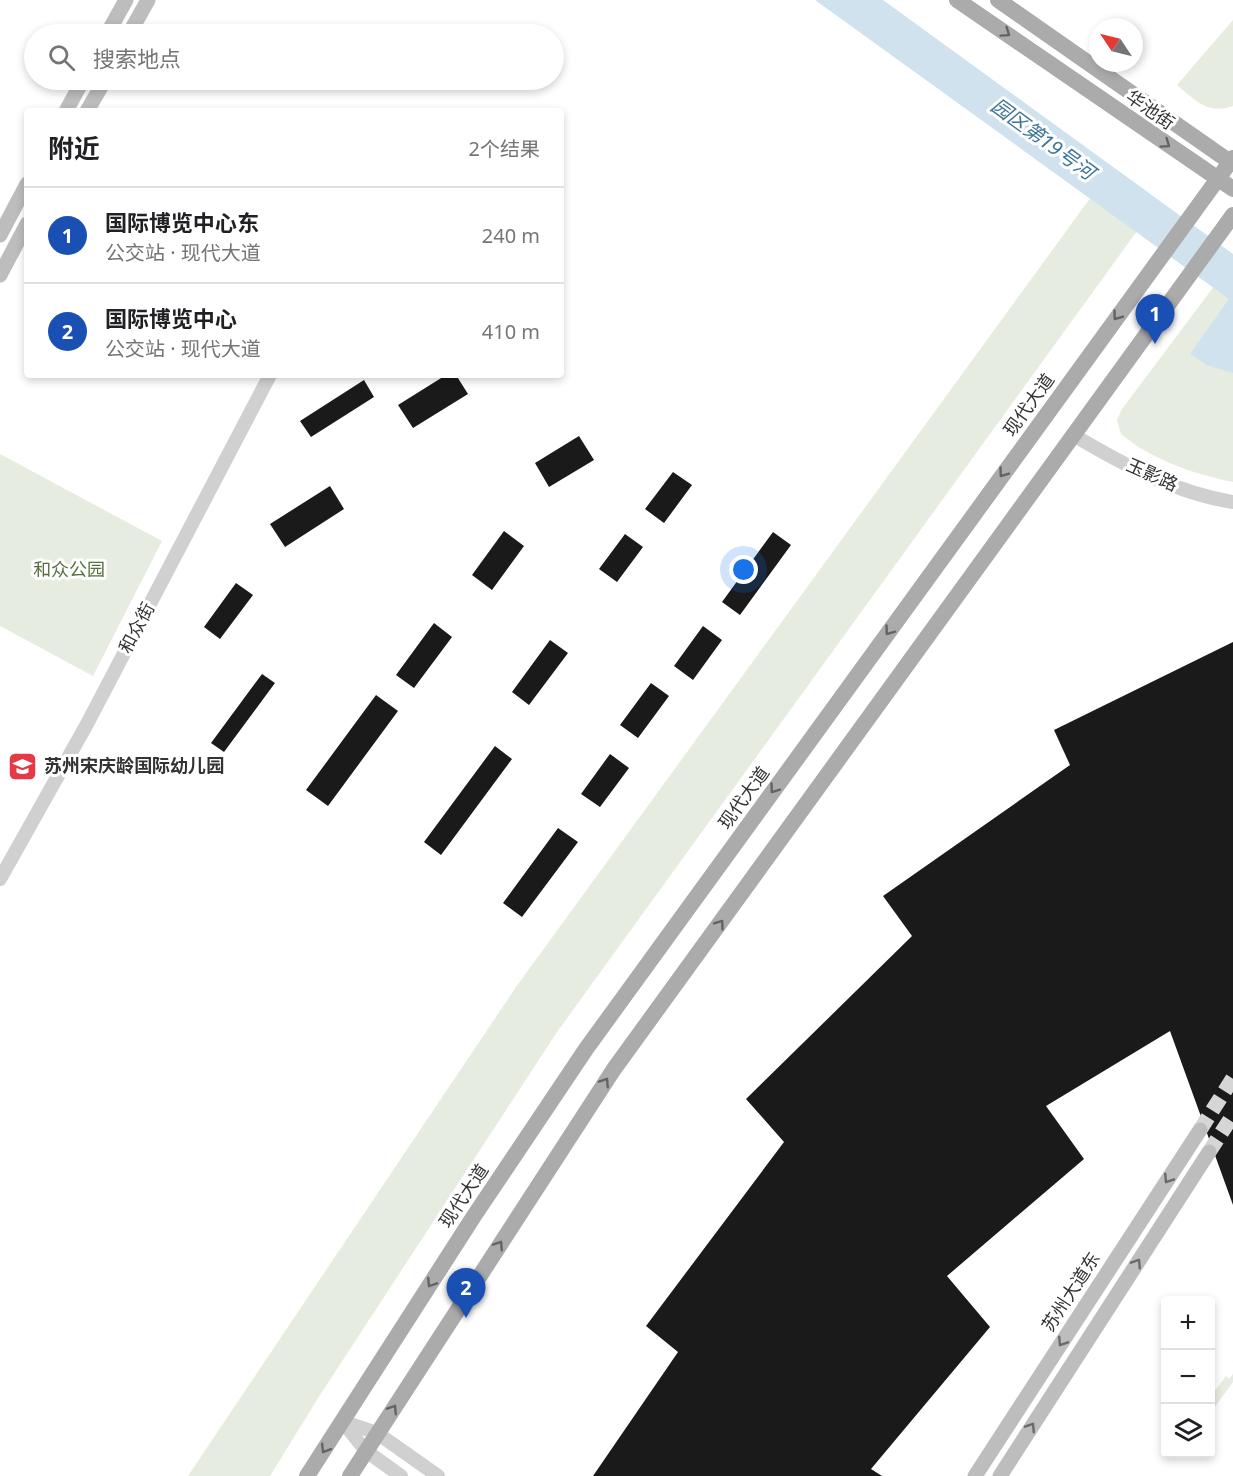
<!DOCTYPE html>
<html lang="zh">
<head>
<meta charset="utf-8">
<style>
	body { margin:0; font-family:"Noto Sans","Noto Sans SC",sans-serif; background:#f6f6f6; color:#202124 }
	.controls { position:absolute; right:18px; bottom:18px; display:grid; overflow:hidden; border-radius:6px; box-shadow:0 3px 9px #0003 }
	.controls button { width:54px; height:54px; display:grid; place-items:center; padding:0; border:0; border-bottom:2px solid #e0e0e0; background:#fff; color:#202124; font:30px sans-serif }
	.compass { position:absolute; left:1089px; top:18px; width:54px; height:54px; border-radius:50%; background:#fff; box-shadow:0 3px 9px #0003; rotate:305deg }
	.you { position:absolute; left:744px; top:570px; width:21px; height:21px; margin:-15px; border:4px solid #fff; border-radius:50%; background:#1a73e8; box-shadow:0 0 0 9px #1a73e833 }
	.badge { display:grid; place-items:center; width:39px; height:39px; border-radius:50%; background:#e63946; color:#fff; font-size:20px; font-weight:700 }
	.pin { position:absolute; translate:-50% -50px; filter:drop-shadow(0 2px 3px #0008) }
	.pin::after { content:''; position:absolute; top:32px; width:21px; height:18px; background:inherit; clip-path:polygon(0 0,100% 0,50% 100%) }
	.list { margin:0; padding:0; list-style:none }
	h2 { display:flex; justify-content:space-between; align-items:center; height:78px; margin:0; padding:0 24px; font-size:26px }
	h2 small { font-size:20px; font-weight:400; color:#757577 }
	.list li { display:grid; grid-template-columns:39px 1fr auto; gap:18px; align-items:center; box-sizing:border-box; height:96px; padding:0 24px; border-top:2px solid #e0e0e0 }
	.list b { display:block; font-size:22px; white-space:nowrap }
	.list p { margin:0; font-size:20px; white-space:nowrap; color:#757577 }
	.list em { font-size:20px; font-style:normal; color:#757577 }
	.icon { flex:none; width:33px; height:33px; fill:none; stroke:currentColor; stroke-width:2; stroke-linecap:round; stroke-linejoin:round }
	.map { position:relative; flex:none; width:1233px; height:1476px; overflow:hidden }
	.search { position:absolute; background:#fff; box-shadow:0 3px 9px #0003; left:24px; top:24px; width:540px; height:66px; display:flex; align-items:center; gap:15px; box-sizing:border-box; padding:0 21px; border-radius:33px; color:#757577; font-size:22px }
	.panel { position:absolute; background:#fff; box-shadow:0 3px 9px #0003; left:24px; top:108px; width:540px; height:270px; border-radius:6px }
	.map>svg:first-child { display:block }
	.green { fill:#e6ecdf }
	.water { fill:#cfe2ee }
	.building { fill:#1a1a1a }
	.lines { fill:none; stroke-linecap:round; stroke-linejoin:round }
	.secondary-tunnel { stroke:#d6d6d6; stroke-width:15; stroke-dasharray:15 8; stroke-linecap:butt }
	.tertiary { stroke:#d0d0d0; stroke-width:14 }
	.secondary { stroke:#bdbdbd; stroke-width:15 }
	.primary { stroke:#ababab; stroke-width:16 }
	.oneway { stroke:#636363 }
	.oneway2 { stroke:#6a6a6a }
	.labels { text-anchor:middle; stroke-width:6; stroke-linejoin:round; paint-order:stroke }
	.street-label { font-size:18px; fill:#333; stroke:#fff }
	.park-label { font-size:18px; fill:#56703f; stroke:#fff }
	.poi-label { font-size:18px; font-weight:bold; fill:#333; stroke:#fff; text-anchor:start }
	.water-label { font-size:20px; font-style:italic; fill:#3f7597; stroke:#fff }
</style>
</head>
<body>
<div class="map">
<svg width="1233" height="1476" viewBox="0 0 1233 1476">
	<rect width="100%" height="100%" fill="#fff"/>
	<path class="green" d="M1233,20V106C1208,115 1195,100 1177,85Z
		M1091,197L1137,231L557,1032L320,1395L270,1476H188L516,987Z
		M1233,261V482C1194,474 1152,460 1121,434L1117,420L1122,409Z
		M0,454L162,541L93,676L0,626Z
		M1233,1374V1382L1214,1408L1211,1405V1396L1226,1376L1229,1379Z"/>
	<path class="water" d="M815,0H883L1233,254V373L1207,365L1190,354L1229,299Z"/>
	<path class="building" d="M446,375H456L468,394L413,428L398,405Z
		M364,380L374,397L311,437L300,421Z
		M579,436L594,460L549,487L535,463Z
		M673,472L692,485L664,523L645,509Z
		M330,486L344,509L285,547L270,524Z
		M504,531L524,546L492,590L472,575Z
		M773,532L791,545L740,615L722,602Z
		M625,534L643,547L617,582L599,569Z
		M236,583L253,595L220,639L204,627Z
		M434,623L452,637L414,688L396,675Z
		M703,626L722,640L693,680L674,666Z
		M550,640L568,653L529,705L512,692Z
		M1233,642V1205L1170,1031L1046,1106L1084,1159L947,1276L990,1327L871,1469L882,1476H593L678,1352L646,1326L784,1142L746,1099L912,936L883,896L1070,765L1054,730Z
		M262,674L275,683L224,752L211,743Z
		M651,683L669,696L638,738L620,725Z
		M376,695L398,711L328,806L306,790Z
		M495,746L512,759L441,855L424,842Z
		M610,754L629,768L600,807L581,794Z
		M558,828L578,842L522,917L503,903Z"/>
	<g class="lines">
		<path class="secondary-tunnel" d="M1200,1130L1233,1078
			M1209,1152L1233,1115"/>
		<path class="tertiary" d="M1075,436C1124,465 1176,493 1233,502
			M0,879L87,724L270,375
			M342,1421L377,1433L438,1476
			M342,1421L366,1451L401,1476"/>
		<path class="secondary" d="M107,34L126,0
			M129,34L148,0
			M66,111L83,80
			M87,111L105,80
			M0,235L27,184
			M0,275L27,224
			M975,1476L1200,1130
			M1000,1476L1209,1152"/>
		<path class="primary" d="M957,0L1233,189
			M998,0L1233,164
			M307,1476L474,1216L586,1049L1233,158
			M350,1476L614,1069L1233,215"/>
	</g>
	<defs><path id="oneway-chevron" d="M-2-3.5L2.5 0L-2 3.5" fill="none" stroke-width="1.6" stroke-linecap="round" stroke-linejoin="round" transform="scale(1.5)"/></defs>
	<g class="oneway">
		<use href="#oneway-chevron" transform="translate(1006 33) rotate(35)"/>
		<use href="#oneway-chevron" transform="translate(1166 144) rotate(35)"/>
		<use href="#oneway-chevron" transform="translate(1117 316) rotate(126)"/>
		<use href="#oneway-chevron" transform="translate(1003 473) rotate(126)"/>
		<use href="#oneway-chevron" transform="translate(889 631) rotate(126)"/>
		<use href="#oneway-chevron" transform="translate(774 789) rotate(126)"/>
		<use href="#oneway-chevron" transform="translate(720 924) rotate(-54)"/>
		<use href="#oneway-chevron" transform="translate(605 1082) rotate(-57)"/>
		<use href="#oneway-chevron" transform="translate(499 1245) rotate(-57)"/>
		<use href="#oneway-chevron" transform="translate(431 1283) rotate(123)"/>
		<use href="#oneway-chevron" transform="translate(393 1409) rotate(-57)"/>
		<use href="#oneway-chevron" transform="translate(325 1449) rotate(122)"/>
	</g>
	<g class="oneway2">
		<use href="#oneway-chevron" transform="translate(1168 1179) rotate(123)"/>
		<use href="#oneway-chevron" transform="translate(1137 1263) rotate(-57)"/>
		<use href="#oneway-chevron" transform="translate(1062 1342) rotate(123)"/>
		<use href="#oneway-chevron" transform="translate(1031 1427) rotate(-57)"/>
	</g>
	<defs>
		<symbol id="school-square" viewBox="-11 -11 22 22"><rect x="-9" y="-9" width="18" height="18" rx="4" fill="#e63946" stroke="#fff"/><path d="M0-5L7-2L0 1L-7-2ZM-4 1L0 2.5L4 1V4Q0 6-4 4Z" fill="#fff"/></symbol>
	</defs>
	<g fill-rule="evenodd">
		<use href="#school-square" x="6" y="750" width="33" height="33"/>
	</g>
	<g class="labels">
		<g class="street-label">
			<text transform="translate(1150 110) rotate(35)" y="6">华池街</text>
			<text transform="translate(1029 405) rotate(-54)" y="6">现代大道</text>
			<text transform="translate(1152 475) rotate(24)" y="6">玉影路</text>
			<text transform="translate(137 628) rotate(-62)" y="6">和众街</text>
			<text transform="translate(744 798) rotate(-54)" y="6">现代大道</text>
			<text transform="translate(464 1196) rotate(-56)" y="6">现代大道</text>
			<text transform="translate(1071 1292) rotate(-57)" y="6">苏州大道东</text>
		</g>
		<g class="park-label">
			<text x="69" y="576">和众公园</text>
		</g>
		<g class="poi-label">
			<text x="44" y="772">苏州宋庆龄国际幼儿园</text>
		</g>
		<g class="water-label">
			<text transform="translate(1043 139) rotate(36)" y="7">园区第19号河</text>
		</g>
	</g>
</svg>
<div class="controls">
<button>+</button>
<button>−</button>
<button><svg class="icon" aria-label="layers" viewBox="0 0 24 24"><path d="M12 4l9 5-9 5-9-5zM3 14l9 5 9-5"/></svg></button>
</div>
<svg class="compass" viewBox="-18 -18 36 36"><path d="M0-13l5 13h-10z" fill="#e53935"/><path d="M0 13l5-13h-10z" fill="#757577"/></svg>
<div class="you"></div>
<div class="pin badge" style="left:1155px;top:344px;background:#1a4fb4">1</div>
<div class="pin badge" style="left:466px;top:1318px;background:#1a4fb4">2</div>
<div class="search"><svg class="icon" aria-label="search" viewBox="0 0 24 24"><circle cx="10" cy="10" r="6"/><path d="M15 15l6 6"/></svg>搜索地点</div>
<section class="panel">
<h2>附近<small>2个结果</small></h2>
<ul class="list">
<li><span class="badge" style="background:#1a4fb4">1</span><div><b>国际博览中心东</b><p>公交站 · 现代大道</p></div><em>240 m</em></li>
<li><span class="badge" style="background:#1a4fb4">2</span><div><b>国际博览中心</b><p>公交站 · 现代大道</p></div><em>410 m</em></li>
</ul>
</section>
</div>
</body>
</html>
